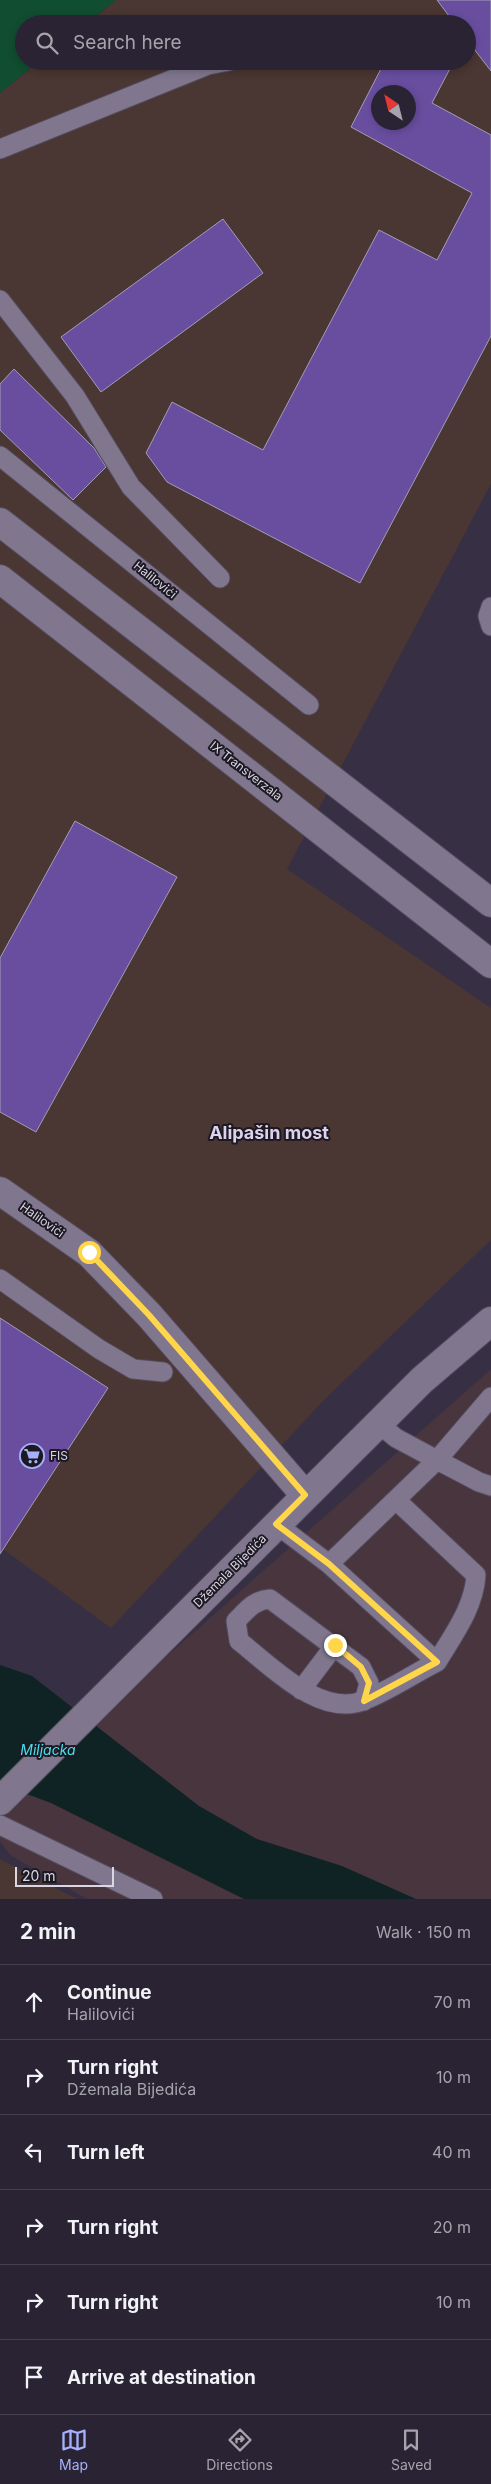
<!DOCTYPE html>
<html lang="en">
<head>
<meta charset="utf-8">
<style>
	body { margin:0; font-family:Inter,sans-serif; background:#352f3f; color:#f1f3f6 }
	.compass { position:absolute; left:371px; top:85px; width:45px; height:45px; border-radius:50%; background:#292333; box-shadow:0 2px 8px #0003; rotate:325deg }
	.scale { position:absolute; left:15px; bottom:12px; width:99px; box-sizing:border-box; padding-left:5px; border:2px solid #dbd6e4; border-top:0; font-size:14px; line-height:18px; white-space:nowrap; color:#dbd6e4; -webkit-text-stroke:4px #1d1923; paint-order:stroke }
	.stop { position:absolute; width:15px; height:15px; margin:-11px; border:4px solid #ffd54a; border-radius:50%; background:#fff }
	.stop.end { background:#ffd54a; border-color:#fff; box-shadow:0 1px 5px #0008 }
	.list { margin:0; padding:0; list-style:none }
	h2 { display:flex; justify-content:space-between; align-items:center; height:65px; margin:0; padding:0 20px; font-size:21px }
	h2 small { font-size:16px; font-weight:400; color:#a5a4ac }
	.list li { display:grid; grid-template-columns:32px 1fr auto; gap:15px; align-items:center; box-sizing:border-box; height:75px; padding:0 20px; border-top:1px solid #45404e }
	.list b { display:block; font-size:19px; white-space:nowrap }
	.list p { margin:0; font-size:16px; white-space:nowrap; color:#a5a4ac }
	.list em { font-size:16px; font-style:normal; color:#a5a4ac }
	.icon { flex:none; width:28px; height:28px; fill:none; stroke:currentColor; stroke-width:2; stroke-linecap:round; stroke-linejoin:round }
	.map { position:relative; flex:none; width:491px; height:1899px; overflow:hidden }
	.search { position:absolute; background:#292333; box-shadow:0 2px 8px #0003; left:15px; right:15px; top:15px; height:55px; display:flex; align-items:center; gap:12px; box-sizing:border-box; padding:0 18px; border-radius:28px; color:#a5a4ac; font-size:19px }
	.sheet { height:515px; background:#292333 }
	nav { display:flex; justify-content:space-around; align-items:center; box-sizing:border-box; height:70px; border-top:1px solid #45404e; background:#292333; font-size:14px; color:#a5a4ac }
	nav a { display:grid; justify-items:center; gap:2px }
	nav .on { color:#a5b1fc }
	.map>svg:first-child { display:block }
	.commercial { fill:#48353e }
	.industrial { fill:#4a3632; fill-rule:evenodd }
	.green { fill:#114d31 }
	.water { fill:#0f2324 }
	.building { fill:#694ea0; stroke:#a39db7; fill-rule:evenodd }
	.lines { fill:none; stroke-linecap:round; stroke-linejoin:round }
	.lane-casing { stroke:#544c5e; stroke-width:21 }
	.street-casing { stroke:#544c5e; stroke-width:30 }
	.secondary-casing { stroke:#544c5e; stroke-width:30 }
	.lane { stroke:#80778f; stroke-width:19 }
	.street { stroke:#80778f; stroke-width:28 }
	.secondary { stroke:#80778f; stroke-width:28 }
	.route { stroke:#ffd54a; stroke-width:6 }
	.labels { text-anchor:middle; stroke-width:4; stroke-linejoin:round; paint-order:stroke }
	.street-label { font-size:12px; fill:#dbd6e4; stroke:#1d1923 }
	.poi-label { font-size:12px; fill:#dbd6e4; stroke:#1d1923; text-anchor:start }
	.water-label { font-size:14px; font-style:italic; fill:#44e1ed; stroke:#1d1923 }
	.district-label { font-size:18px; font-weight:bold; fill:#dcd2ed; stroke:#1d1923 }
</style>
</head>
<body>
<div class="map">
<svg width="491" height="1899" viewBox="0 0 491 1899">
	<rect width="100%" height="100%" fill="#372f44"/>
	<path class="commercial" d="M491,1369V1899H87L10,1855L0,1841V1804Z"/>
	<path class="industrial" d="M116,0H491V484L287,869L491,1008V1240L325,1399L111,1628L0,1547V93L40,61H467V24H87ZM378,92H408V122H378Z
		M0,1859L77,1899H0Z"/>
	<path class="green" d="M0,0H116L86,24H24V61H39L0,93Z"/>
	<path class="water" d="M0,1665L32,1676L199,1806L257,1839L342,1866L416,1899H244L51,1803L0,1784Z"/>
	<path class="building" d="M437,0H491V71L467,40V24H455Z
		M385,61H454L432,103L491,135V336L360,583L167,482L146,453L172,402L263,450L379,230L437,260L472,193L351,127ZM378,92H408V122H378Z
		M223,219L263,273L101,392L61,337Z
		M14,369L94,448L106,467L73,500L0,430V384Z
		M75,821L177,877L36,1132L0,1112V958Z
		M0,1318L108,1388L0,1554Z"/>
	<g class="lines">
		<defs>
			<path id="lane" d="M0,149L208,65L229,61
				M0,300L75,396L131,487L220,578
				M0,456L309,705
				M491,607L488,616L491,626
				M0,1279L99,1349L133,1369L163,1372
				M379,1424L396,1438L437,1460L491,1397
				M396,1500L476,1575C474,1608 453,1635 437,1662L329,1564L437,1460L479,1482L491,1486
				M276,1524L329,1564
				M301,1690L335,1645
				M364,1701L369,1683L361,1667L270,1599C254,1600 247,1610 236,1621L239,1641C271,1666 321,1719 365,1700C390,1690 413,1674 437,1662
				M0,1825L153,1899"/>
			<path id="street" d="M0,1191L89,1253L149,1315L305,1495
				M0,1801L422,1380L491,1321"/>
			<path id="secondary" d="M0,522L491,903
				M0,579L491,964"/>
		</defs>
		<use href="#lane" class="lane-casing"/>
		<use href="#street" class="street-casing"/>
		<use href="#secondary" class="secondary-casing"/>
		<use href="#lane" class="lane"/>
		<use href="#street" class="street"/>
		<use href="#secondary" class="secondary"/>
	</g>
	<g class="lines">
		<path class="route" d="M89,1252L149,1315L305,1495L276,1524L329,1564L437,1662L364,1701L369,1683L361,1667L335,1645"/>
	</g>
	<defs>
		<symbol id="supermarket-ring" viewBox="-11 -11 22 22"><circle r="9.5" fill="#1d1923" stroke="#a5b1fc" stroke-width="1.5"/><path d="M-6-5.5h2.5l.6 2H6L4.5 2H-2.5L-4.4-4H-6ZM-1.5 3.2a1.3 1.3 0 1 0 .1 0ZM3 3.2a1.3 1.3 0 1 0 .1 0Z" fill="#a5b1fc"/></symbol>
	</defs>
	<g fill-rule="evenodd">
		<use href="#supermarket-ring" x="18" y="1442" width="28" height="28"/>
	</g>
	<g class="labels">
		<g class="street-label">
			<text transform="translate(155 580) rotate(39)" y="4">Halilovići</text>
			<text transform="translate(246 771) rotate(38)" y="4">IX Transverzala</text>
			<text transform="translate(42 1220) rotate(35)" y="4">Halilovići</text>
			<text transform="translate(230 1571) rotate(-45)" y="4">Džemala Bijedića</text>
		</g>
		<g class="poi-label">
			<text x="50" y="1460">FIS</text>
		</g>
		<g class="water-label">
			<text x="48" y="1755">Miljacka</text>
		</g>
		<g class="district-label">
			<text x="269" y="1139">Alipašin most</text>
		</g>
	</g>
</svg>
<svg class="compass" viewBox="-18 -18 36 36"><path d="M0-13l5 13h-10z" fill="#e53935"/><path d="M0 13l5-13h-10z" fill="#a5a4ac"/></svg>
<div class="scale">20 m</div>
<div class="stop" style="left:89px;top:1252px"></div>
<div class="stop end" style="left:335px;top:1645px"></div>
<div class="search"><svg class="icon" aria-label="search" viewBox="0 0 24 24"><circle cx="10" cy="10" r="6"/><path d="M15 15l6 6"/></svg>Search here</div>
</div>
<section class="sheet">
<h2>2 min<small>Walk · 150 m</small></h2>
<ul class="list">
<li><svg class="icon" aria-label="ahead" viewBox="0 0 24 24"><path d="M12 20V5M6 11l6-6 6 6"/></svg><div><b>Continue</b><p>Halilovići</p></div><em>70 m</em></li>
<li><svg class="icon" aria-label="right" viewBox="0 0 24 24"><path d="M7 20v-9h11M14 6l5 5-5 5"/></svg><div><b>Turn right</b><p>Džemala Bijedića</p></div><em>10 m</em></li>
<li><svg class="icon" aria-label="left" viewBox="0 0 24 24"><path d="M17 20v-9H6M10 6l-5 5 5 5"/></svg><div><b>Turn left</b></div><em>40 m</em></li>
<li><svg class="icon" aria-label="right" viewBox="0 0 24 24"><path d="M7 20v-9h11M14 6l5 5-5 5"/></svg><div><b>Turn right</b></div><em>20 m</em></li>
<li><svg class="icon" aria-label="right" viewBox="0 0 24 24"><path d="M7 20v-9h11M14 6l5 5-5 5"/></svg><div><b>Turn right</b></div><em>10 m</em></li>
<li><svg class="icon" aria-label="arrive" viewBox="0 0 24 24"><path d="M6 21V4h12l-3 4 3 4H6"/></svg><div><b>Arrive at destination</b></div></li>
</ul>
</section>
<nav>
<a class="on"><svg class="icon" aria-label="map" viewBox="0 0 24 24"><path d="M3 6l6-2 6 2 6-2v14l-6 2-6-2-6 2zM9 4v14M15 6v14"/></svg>Map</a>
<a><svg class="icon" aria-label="directions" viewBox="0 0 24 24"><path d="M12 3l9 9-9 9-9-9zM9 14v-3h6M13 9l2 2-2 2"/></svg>Directions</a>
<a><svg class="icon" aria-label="saved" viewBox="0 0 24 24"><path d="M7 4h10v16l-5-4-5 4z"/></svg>Saved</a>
</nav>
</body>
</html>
